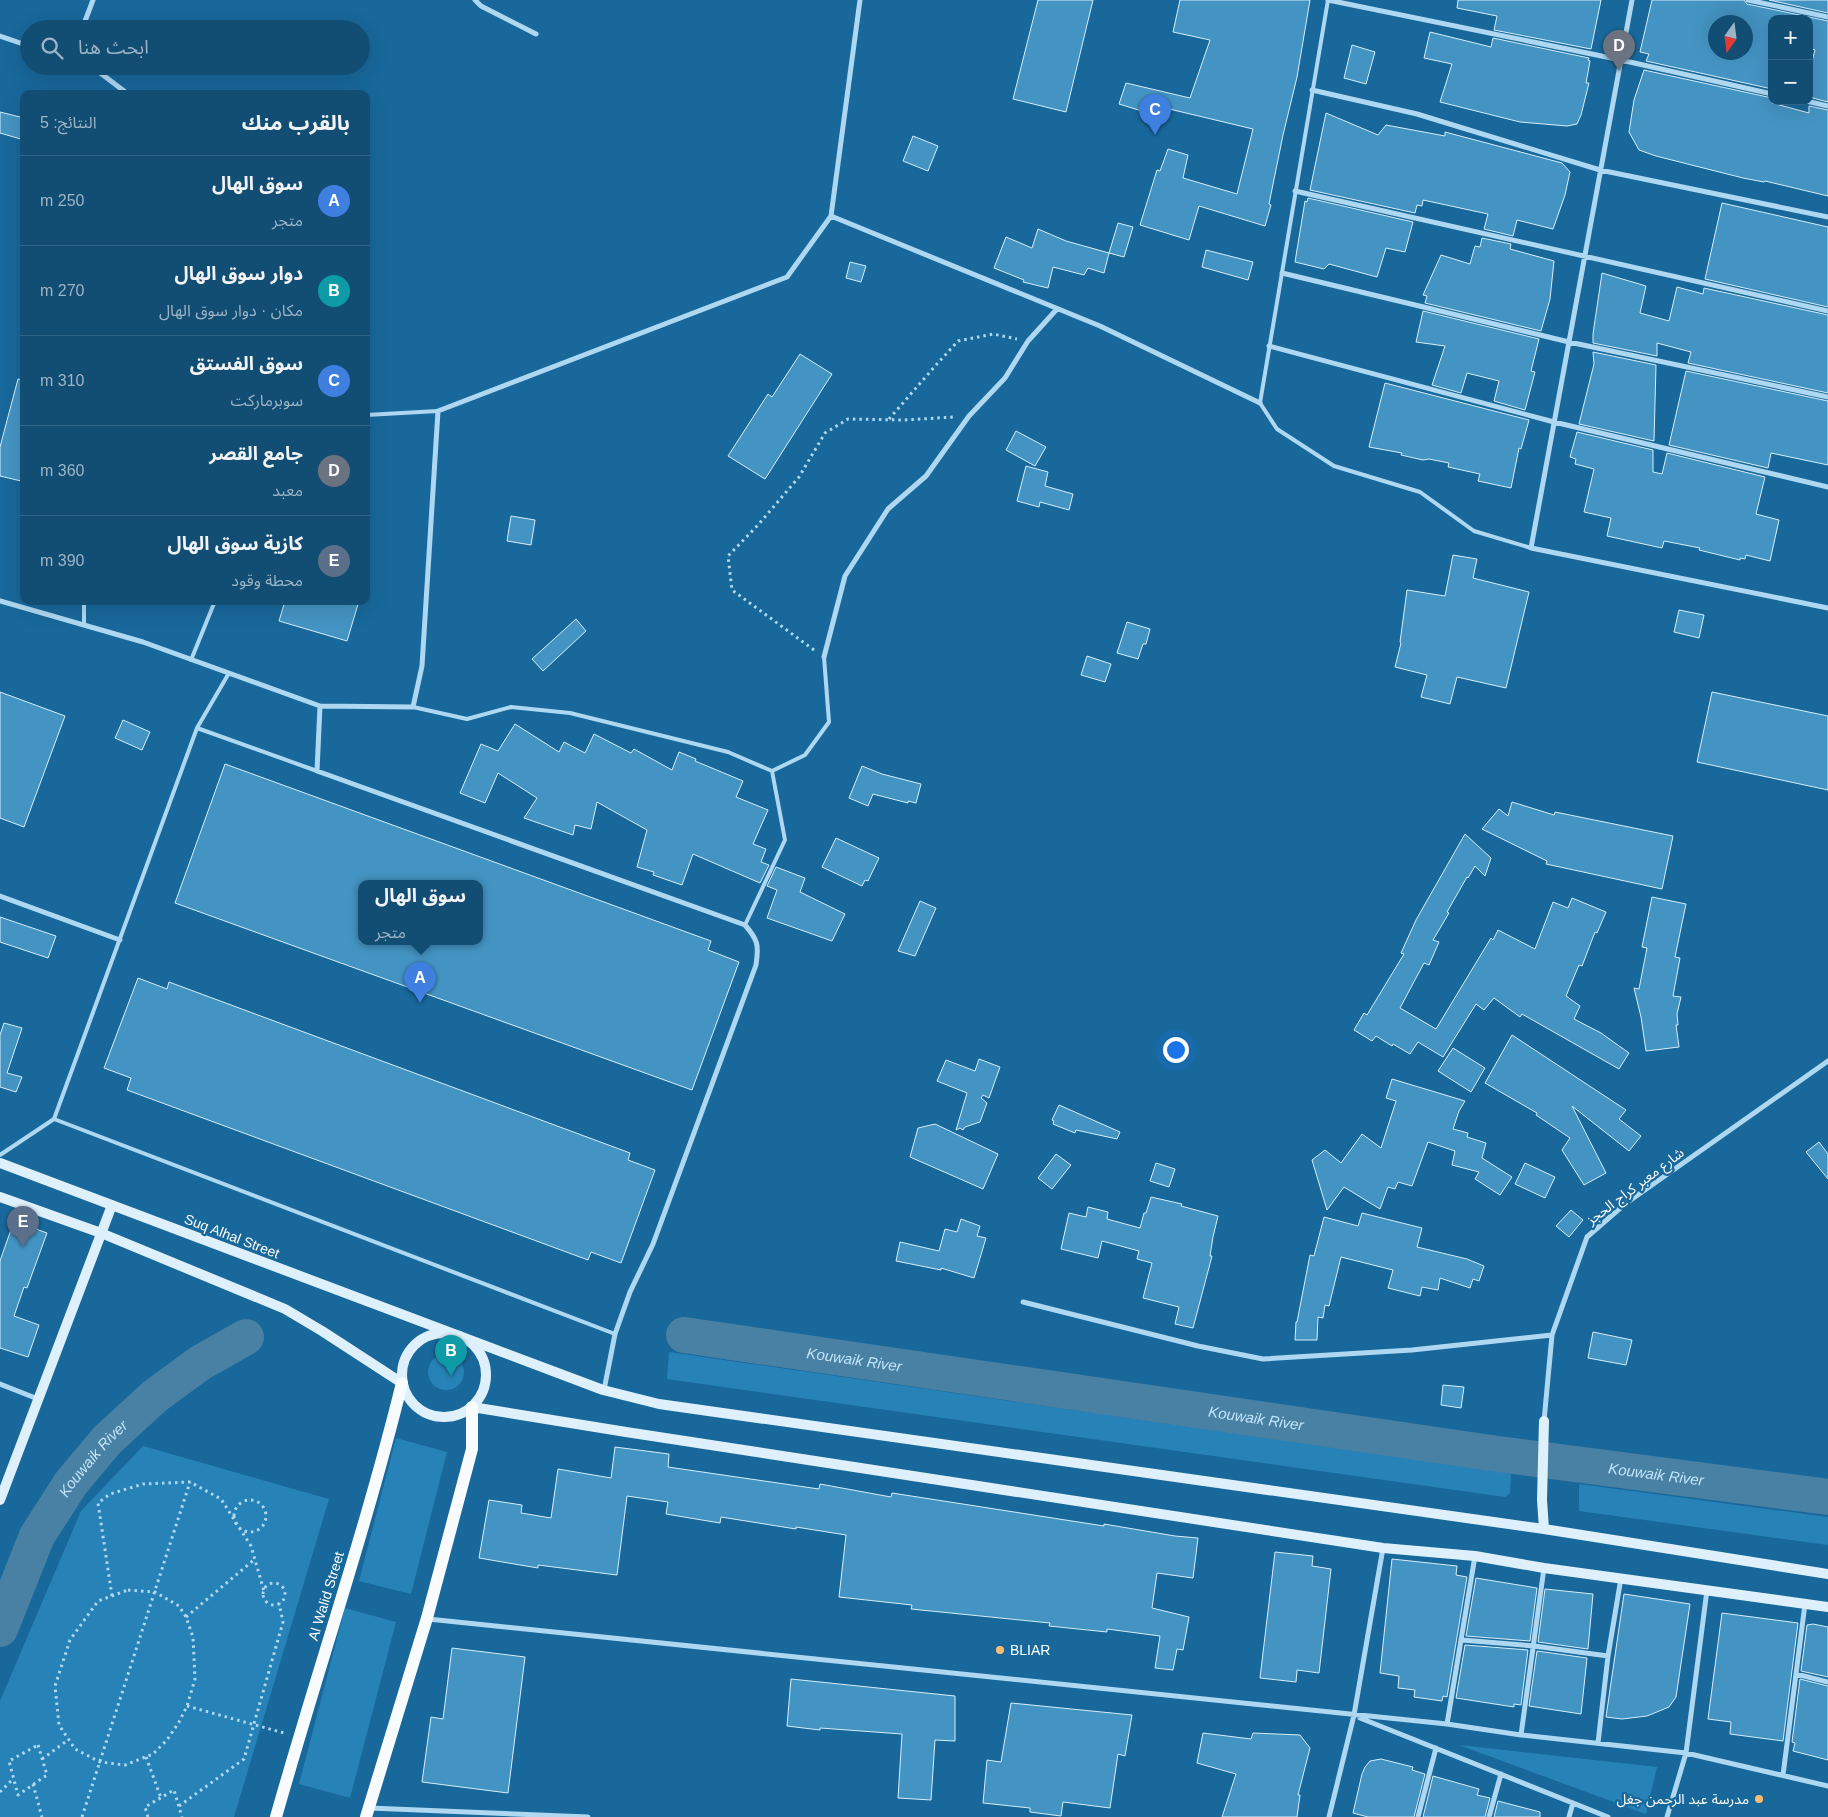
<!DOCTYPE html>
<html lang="ar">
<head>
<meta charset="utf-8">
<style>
	body { margin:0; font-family:Helvetica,"Noto Sans Arabic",sans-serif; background:#1b5579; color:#f1f3f6; direction:rtl }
	.controls { position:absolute; right:15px; top:15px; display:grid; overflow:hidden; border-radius:10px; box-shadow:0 5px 20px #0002 }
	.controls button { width:45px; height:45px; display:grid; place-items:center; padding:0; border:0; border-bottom:1px solid #316586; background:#124e74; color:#f1f3f6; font:25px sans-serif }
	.compass { position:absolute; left:1708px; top:15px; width:45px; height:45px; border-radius:50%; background:#124e74; box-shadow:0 5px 20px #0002; rotate:194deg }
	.you { position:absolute; left:1175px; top:1049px; width:18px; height:18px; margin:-12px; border:4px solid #fff; border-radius:50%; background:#1a73e8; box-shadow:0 0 0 8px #1a73e833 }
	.badge { display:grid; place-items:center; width:32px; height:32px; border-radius:50%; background:#ffbc6f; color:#fff; font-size:16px; font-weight:700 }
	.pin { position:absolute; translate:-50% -41px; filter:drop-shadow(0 1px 2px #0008) }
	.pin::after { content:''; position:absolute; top:26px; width:18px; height:15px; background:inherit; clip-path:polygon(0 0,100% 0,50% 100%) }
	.popup { position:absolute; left:358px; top:880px; width:125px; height:65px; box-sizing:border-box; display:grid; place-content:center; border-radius:10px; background:#124e74; filter:drop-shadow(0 1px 4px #0005); font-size:16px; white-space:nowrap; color:#9cb4c5 }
	.popup b { font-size:19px; color:#f1f3f6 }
	.popup::after { content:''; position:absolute; left:50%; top:100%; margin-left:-10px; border:10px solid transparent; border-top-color:#124e74 }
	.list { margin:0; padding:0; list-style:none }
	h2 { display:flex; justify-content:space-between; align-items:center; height:65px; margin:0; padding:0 20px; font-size:21px }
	h2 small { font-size:16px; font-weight:400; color:#9cb4c5 }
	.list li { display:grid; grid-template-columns:32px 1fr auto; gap:15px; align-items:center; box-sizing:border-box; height:90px; padding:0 20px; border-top:1px solid #316586 }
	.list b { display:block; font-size:19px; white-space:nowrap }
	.list p { margin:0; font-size:16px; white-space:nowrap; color:#9cb4c5 }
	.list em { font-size:16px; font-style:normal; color:#9cb4c5 }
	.icon { flex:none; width:28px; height:28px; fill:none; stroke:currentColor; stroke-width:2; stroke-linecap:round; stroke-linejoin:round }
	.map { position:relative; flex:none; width:1828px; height:1817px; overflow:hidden; direction:ltr }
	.search { position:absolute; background:#124e74; box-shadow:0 5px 20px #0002; left:20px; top:20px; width:350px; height:55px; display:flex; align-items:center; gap:12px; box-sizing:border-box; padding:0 18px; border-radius:28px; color:#9cb4c5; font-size:19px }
	.panel { position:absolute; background:#124e74; box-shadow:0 5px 20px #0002; left:20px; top:90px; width:350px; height:515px; border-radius:10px; direction:rtl }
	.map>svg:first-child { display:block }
	.green { fill:#2782b8 }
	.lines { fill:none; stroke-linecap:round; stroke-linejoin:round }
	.river { stroke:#4981a4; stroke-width:36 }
	.building { fill:#4494c3; stroke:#d6eefc; fill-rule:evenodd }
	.path { stroke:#aed8f2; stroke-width:3; stroke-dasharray:2.5 4; stroke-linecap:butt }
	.lane { stroke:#aed8f2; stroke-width:4 }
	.street { stroke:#aed8f2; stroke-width:5 }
	.secondary { stroke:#ddf0fc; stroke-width:10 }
	.primary { stroke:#f9fcff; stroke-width:12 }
	.poi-dot { fill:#ffbc6f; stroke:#18689b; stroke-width:2 }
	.labels { text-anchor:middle; stroke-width:4.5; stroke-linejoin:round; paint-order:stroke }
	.street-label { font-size:14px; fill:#fff; stroke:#18689b }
	.poi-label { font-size:14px; fill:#fff; stroke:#18689b; text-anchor:start }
	.water-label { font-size:15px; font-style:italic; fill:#c1e4f9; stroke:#18689b }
</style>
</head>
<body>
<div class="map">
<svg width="1828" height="1817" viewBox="0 0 1828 1817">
	<rect width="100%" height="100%" fill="#18689b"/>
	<path class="green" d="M669,1352L1511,1473L1510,1493L1505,1497L667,1379Z
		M428 1372a18 18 0 1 1 36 0a18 18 0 1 1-36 0Z
		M396,1438L447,1452L411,1594L359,1581Z
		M143,1446L329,1499L234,1817H0V1701L81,1511Z
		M1579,1484L1828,1517V1545L1579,1511Z
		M345,1608L396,1622L350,1798L299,1784Z
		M1459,1745L1657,1767L1646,1814Z"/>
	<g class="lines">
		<g class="river">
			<path id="s1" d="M684,1335L1498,1454L1828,1497"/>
			<path id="s2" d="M0,1629L37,1536L71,1483L107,1440L155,1396L200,1363L246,1337"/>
		</g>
	</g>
	<path class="building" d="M1038,0H1093L1066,112L1013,99Z
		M1180,0H1310L1297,77L1283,135L1269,204L1271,205L1265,226L1199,206L1189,240L1140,225L1157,170L1160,171L1168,149L1188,155L1183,178L1237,194L1253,129L1161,107L1158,116L1119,104L1126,83L1190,98L1210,40L1173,32Z
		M1458,0H1601L1591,49L1494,30L1497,16L1457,8Z
		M1652,0H1744L1747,4L1828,21V102L1809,97V73L1815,50L1809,48V19H1772V89L1646,61L1649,54L1640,52ZM1716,22H1746V52H1716Z
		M1769,0H1828V13Z
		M1430,32L1491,47L1493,38L1589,58L1588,60L1590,61L1586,83H1589L1581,115L1577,124L1567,126L1520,122L1440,102L1452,64L1424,58Z
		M1352,45L1375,52L1366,84L1344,78Z
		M1644,70L1772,98V103L1809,113V106L1828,110V196L1765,181L1764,182L1743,178L1656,156L1639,150L1629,132L1634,100Z
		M0,112L24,118V140L0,133Z
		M1326,113L1378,135L1386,125L1445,136V132L1562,163L1570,172L1565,195L1553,229L1517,220L1513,236L1484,229L1488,214L1423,200L1422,206L1417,205L1415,213L1310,190Z
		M913,136L938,146L928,171L903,161Z
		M1308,198L1413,222L1405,252L1386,248L1377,277L1329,264L1324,269L1295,262L1305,201L1307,202Z
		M1722,203L1828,227V307L1705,279Z
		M1118,223L1133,227L1124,257L1109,253L1104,273L1088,268L1084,275L1053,267L1048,288L1023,282L1024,280L994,268L1006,237L1032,248L1038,229L1066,241L1109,253Z
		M1482,238L1511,244L1510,249L1554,261L1550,299L1541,331L1425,303L1427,296L1423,295L1441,255L1470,264L1475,246L1480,247Z
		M1206,250L1253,262L1248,280L1202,267Z
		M850,262L866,266L861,282L846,278Z
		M1602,273L1646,286L1640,313L1669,321L1677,287L1703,294L1704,288L1828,315V393L1688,363L1691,352L1657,343V356L1593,343V334Z
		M1423,311L1539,339L1531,371L1535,372L1525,410L1494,401L1499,381L1467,373L1461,393L1432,385L1445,346L1416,342Z
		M1593,352L1656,365L1654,441L1579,424L1594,364Z
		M800,354L832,374L765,479L728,456L768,394L772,397Z
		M1686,371L1828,401V465L1771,453L1768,468L1669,445Z
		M18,379L24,380V467L21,481L0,476V447Z
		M1385,383L1529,420L1521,449L1519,448L1511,488L1478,481L1480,474L1448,467L1449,463L1429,459L1423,460L1401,455L1402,453L1369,447Z
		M1016,431L1046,447L1035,466L1006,450Z
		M1577,432L1653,450V472L1662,474L1667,453L1765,477L1756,514L1779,520L1770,561L1746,555L1745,559L1740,558V560L1699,550L1700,548L1664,541L1662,548L1607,536L1611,518L1584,512L1594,469L1575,464L1576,459L1570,457Z
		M1026,466L1048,472L1045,486L1073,494L1069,510L1040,502L1039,507L1017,501Z
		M511,516L535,520L531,545L507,541Z
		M1453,555L1477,559L1473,578L1529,592L1506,688L1457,677L1450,704L1421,697L1427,675L1395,667L1401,643L1400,642L1407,590L1445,596Z
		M285,601H359L347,641L279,621Z
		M1679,610L1704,615L1699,638L1674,632Z
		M576,619L586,631L543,671L532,659Z
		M1127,622L1150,629L1146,644H1143L1138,659L1117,653Z
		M1087,656L1111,664L1105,682L1081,675Z
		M0,692L65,716L24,827L0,818Z
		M1712,692L1828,716V790L1697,762Z
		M123,720L150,732L142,750L115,738Z
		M515,724L559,752L564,742L585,753L594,734L631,753L634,749L672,770L679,752L696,759L695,761L743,781L736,797L768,810L753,844L766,849L761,862L769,865L760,883L693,854L682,885L653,875L654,872L637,867L647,830L597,802L591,829L575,825L573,835L524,818L537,798L498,773L485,803L460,793L481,744L498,751Z
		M225,764L711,941L708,950L739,962L692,1090L175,903ZM361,884H479V942H361Z
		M862,766L882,774L921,784L916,803L908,801V803L873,794L868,806L849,798Z
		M1512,802L1554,815L1555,812L1673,836L1662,889L1546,864L1547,861L1482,829L1499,809L1508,816Z
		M1465,834L1491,858L1485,876L1475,866L1468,878L1467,877L1447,912L1449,913L1433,940L1439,942L1429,965L1424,963L1400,1008L1436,1029L1491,938L1493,940L1498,930L1535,949L1553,902L1568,908L1572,898L1606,912L1597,933L1595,932L1582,966L1579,965L1566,996L1580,1006L1574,1019L1601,1033L1629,1053L1619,1069L1522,1014L1520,1017L1494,998L1484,1010L1476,1004L1443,1057L1418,1042L1410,1054L1393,1044L1392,1046L1376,1036L1372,1041L1354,1030L1364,1013L1367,1015L1404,954L1401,953L1416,920Z
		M836,838L879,858L868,881L865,880L862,886L822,867Z
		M776,867L805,878L800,892L845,914L832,941L767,918L777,890L767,886Z
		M1652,897L1686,904L1675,957L1680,958L1673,996L1681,997L1677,1014L1678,1025H1676L1679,1047L1646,1051L1641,1017L1634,988L1639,989L1647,948L1642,947Z
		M920,901L936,908L915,956L898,951Z
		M0,917L56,936L48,958L0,942Z
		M138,978L167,989L169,982L630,1153L628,1160L655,1170L621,1263L591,1252L588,1260L127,1090L131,1078L104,1068Z
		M4,1023L22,1028L7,1073L22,1077L16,1092L0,1087V1035Z
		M1512,1035L1626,1110L1619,1119L1641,1136L1629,1151L1572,1106L1606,1173L1584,1185L1562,1150L1570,1138L1536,1115L1537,1113L1485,1083Z
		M1453,1048L1485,1068L1471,1092L1438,1071Z
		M979,1059L1000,1067L989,1098L983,1095L981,1098L987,1103L980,1122L965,1127L963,1130L960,1128L956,1130L967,1093L937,1081L946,1060L975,1071Z
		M1392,1079L1465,1101L1459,1111L1453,1129L1468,1133L1467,1137L1486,1143L1482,1158L1512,1177L1500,1195L1475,1179L1479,1172L1452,1165L1455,1151L1428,1142L1412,1186L1398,1182L1395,1189L1388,1187L1380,1209L1344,1187L1327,1210L1312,1160L1325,1150L1341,1163L1362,1134L1381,1148L1396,1101L1386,1098Z
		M1059,1105L1120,1132L1117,1139L1076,1130L1075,1133L1053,1124L1054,1121L1052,1120Z
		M935,1124L998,1154L983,1189L910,1157L918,1128Z
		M1819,1142L1828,1154V1179L1806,1152Z
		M1056,1154L1071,1165L1052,1189L1038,1178Z
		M1156,1163L1175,1169L1169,1187L1150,1181Z
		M1525,1163L1555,1177L1545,1198L1515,1184Z
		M1151,1197L1182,1204L1181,1206L1218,1216L1213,1237L1210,1256H1212L1193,1328L1175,1324L1179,1307L1143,1298L1152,1263L1137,1259L1139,1251L1102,1241L1098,1258L1061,1249L1069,1213L1086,1217L1088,1207L1108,1212L1107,1219L1140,1228L1144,1213H1146Z
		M1571,1210L1583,1220L1569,1237L1556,1226Z
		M1362,1213L1422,1228L1417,1247L1467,1259L1484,1266L1479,1281L1473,1279L1470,1288L1440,1278L1438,1290L1422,1287L1420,1296L1388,1288L1393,1270L1341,1257L1329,1306L1325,1305L1323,1318L1318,1317L1317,1340H1295L1296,1322H1297L1310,1255L1314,1256L1324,1217L1358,1226Z
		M961,1219L980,1226L977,1236L986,1238L974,1278L941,1268V1270L896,1261L900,1242L939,1251L945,1229L957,1232Z
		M14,1221L47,1233L27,1288L24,1287L14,1316L39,1325L28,1357L0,1348V1261Z
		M1593,1332L1632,1340L1626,1365L1588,1358Z
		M1443,1385L1464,1387L1461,1408L1441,1405Z
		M615,1447L669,1454L668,1467L819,1489L820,1484L891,1497L892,1493L1104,1526V1524L1175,1536L1198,1538L1193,1578L1157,1573L1152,1608L1189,1617L1183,1650L1177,1649L1173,1670L1155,1668L1160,1636L1107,1629V1632L1049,1626L1050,1623L911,1609L912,1605L839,1597L846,1535L796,1527V1529L721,1517L720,1523L666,1514L668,1502L627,1496L617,1575L538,1565V1568L479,1558L489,1500L522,1505L521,1513L551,1518L558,1469L611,1478Z
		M1275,1552L1313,1556L1312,1566L1331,1569L1319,1673L1297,1670L1296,1682L1260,1678Z
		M1392,1559L1457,1566L1456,1575L1467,1577L1447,1697L1443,1696L1442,1701L1414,1697L1415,1690L1398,1688L1399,1676L1380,1673Z
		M1476,1578L1537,1588L1530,1641L1466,1636Z
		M1545,1589L1593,1594L1588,1649L1538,1642Z
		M1624,1594L1690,1604L1676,1697L1669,1707L1647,1716L1622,1719L1606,1717Z
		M1722,1613L1798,1623L1783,1741L1730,1734L1731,1722L1708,1719Z
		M1813,1624L1828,1627V1677L1801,1671L1807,1625Z
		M1465,1645L1528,1650L1521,1705L1514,1704V1707L1456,1698Z
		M452,1648L525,1657L508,1793L422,1782L431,1717L443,1719Z
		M1537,1651L1587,1658L1581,1714L1529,1706Z
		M791,1679L955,1696V1741L935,1740L931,1800L898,1798L902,1734L820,1728V1730L787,1726Z
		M1800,1679L1828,1686V1760L1793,1751L1795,1743L1792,1742Z
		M1011,1703L1132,1715L1125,1756L1118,1754L1110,1808L1063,1802L1061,1816L1030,1812V1808L983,1803L987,1760L1001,1762Z
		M1203,1733L1251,1739L1253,1733L1300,1735L1310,1748L1298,1795H1300L1297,1817H1222L1236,1774L1197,1763Z
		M1381,1759L1413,1767L1412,1770L1425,1774L1414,1817H1368L1353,1813L1362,1774L1365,1767L1370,1761Z
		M1433,1776L1479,1789L1477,1795L1490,1798L1485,1817H1423Z
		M1498,1801L1540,1812V1817H1494Z"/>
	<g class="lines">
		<path class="path" d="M889,419L936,365L958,341L993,334L1017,339
			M814,650L732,590L728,556L758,525L799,477L825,433L848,419L904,420L954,417
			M234 1516a16 16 0 1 1 32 0a16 16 0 1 1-32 0Z
			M263 1594a11 11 0 1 1 22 0a11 11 0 1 1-22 0Z
			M128,1590L155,1592L179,1606L186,1617L193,1637L195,1679L187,1706L179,1722L167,1740L153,1754L125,1765L100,1762L75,1749L59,1725L55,1686L70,1640L98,1601Z
			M112,1596L98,1503L110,1494L143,1484L190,1482L221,1499L251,1546L264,1591
			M186,1617L255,1559
			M187,1706L284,1733
			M38,1745L47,1775L18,1795L9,1761Z
			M146,1757L161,1798
			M42,1759L68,1740
			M33,1784L42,1817
			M0,1792L13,1779
			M179,1806L244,1759L283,1622L279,1603
			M82,1817L190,1482
			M148,1817L145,1807L174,1790L182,1817"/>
		<path class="lane" d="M1328,0L1260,403L1277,429L1334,466L1420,492L1474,531L1531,548
			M366,415L438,411
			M84,625V601
			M191,660L215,601
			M413,707L467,719L511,707L570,713L728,752L772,771
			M197,728L229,673
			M745,925L785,840L772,771L805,755L829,722L824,657
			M54,1119L615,1334
			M0,1155L54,1119L197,728L317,771"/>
		<path class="street" d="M475,0L481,6L536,34
			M1328,0L1621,60L1772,94
			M1632,0L1531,548L1828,608
			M1748,0L1828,17
			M82,29L93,0
			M0,36L29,46
			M84,66L99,72L128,94
			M1312,90L1417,114L1600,170L1828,217
			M1806,101L1828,106
			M1295,191L1828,311
			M831,216L860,0
			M1282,273L1569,342L1828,397
			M1269,346L1554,422L1828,487
			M0,601L143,642L320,706L413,707L422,666L438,411L787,277L831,216L1100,326L1260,403
			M824,657L845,576L888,509L926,476L969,416L1005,378L1028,341L1057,309
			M320,706L317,771L745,925C758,940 759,945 756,965L653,1244L630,1292L615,1334L604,1390
			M0,896L120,940
			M1023,1302L1198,1346L1263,1359L1412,1350L1552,1335
			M0,1384L38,1399
			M1544,1421L1552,1335L1587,1237L1625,1204L1828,1061
			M428,1619L1447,1724L1521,1735L1686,1753L1828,1786
			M1462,1640L1534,1646L1608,1656
			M1796,1674L1828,1682
			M1360,1718L1608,1817
			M1447,1724L1475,1556
			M1521,1735L1544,1568
			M1598,1743L1608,1656L1621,1578
			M1783,1775L1805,1604
			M369,1808L588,1817
			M1329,1817L1354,1715L1383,1548
			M1418,1817L1436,1748
			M1489,1817L1501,1774
			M1569,1817L1573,1803
			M1667,1817L1686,1753L1707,1590"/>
		<path class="secondary" d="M0,1163L603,1390L659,1404L1544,1529L1828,1574
			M0,1197L101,1233L285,1309L322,1331L402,1383
			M402 1375a42 42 0 1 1 84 0a42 42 0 1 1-84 0Z
			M472,1407L626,1432L1383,1548L1475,1556L1544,1568L1828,1607
			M0,1500L112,1205
			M1544,1529L1542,1500L1544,1421"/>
		<path class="primary" d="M276,1817C317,1672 366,1529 402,1383
			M366,1817L427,1618L472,1449V1407"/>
	</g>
	<g class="poi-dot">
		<circle cx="1000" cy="1650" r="5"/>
		<circle cx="1759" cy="1799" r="5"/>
	</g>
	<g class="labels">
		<g class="street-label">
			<text transform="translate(1635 1186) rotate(-37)" y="5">شارع معبر كراج الحجز</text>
			<text transform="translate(232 1236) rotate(21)" y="5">Suq Alhal Street</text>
			<text transform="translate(326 1596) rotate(-73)" y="5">Al Walid Street</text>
		</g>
		<g class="poi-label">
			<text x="1010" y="1655">BLIAR</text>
			<text x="1749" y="1804" text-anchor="end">مدرسة عبد الرحمن جغل</text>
		</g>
		<g class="water-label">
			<text dy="5" stroke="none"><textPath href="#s1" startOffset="172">Kouwaik River</textPath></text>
			<text dy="5" stroke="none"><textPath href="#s1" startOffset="578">Kouwaik River</textPath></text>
			<text dy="5" stroke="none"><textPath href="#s2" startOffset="196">Kouwaik River</textPath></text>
			<text dy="5" stroke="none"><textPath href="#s1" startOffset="982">Kouwaik River</textPath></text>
		</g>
	</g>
</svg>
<div class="controls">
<button>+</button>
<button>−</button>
</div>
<svg class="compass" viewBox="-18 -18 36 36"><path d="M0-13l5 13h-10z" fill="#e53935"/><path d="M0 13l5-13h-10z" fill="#9cb4c5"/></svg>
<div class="you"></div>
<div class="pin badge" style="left:420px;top:1003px;background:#3f7fe0">A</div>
<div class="popup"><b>سوق الهال</b>متجر</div>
<div class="pin badge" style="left:451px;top:1376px;background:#0f9aa8">B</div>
<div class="pin badge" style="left:1155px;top:135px;background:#3f7fe0">C</div>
<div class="pin badge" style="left:1619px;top:71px;background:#6b7280">D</div>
<div class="pin badge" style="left:23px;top:1247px;background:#5c6f8a">E</div>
<div class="search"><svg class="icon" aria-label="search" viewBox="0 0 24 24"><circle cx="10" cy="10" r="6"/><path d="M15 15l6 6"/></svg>ابحث هنا</div>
<section class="panel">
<h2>بالقرب منك<small>النتائج: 5</small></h2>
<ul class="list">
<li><span class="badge" style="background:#3f7fe0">A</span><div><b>سوق الهال</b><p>متجر</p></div><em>250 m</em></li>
<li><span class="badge" style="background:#0f9aa8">B</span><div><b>دوار سوق الهال</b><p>مكان · دوار سوق الهال</p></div><em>270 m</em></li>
<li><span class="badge" style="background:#3f7fe0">C</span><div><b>سوق الفستق</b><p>سوبرماركت</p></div><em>310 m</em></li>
<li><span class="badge" style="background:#6b7280">D</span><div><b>جامع القصر</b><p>معبد</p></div><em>360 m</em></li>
<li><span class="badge" style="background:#5c6f8a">E</span><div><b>كازية سوق الهال</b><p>محطة وقود</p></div><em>390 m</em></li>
</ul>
</section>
</div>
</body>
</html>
